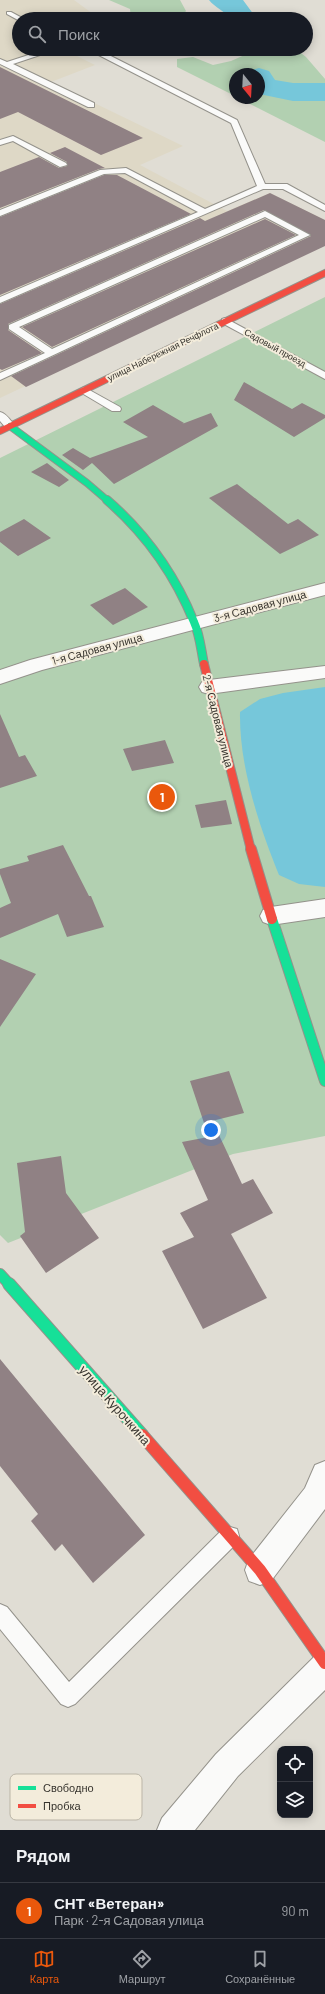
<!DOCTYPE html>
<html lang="ru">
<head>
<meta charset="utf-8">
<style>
	body { margin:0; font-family:Barlow,sans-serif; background:#242831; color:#f1f3f6 }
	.controls { position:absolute; right:12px; bottom:12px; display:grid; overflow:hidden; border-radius:8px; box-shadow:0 2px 10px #0003 }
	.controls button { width:36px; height:36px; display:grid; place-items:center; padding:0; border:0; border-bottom:1px solid #363941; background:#171b24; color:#f1f3f6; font:20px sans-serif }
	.compass { position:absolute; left:229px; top:68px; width:36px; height:36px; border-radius:50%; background:#171b24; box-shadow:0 2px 10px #0003; rotate:162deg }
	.you { position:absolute; left:211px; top:1130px; width:14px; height:14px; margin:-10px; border:3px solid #fff; border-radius:50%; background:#1a73e8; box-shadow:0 0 0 6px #1a73e833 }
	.badge { display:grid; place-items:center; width:26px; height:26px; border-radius:50%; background:#ea580c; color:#fff; font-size:13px; font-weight:700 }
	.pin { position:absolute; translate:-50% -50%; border:2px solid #fff; box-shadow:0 1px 4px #0006 }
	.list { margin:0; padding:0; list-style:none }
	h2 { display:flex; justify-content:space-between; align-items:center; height:52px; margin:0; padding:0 16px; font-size:17px }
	h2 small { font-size:13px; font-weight:400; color:#9ea1a6 }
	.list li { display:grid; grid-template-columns:26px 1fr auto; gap:12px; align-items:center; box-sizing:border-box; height:56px; padding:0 16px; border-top:1px solid #363941 }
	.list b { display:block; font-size:15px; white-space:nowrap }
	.list p { margin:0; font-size:13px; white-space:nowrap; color:#9ea1a6 }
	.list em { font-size:13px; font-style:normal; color:#9ea1a6 }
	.icon { flex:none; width:22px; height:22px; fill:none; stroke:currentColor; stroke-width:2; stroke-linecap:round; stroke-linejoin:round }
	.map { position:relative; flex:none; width:325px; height:1830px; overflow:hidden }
	.search { position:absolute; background:#171b24; box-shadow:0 2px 10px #0003; left:12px; right:12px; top:12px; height:44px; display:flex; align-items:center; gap:10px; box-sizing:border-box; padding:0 14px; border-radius:22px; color:#9ea1a6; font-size:15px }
	.sheet { height:108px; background:#171b24 }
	nav { display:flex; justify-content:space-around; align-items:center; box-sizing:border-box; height:56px; border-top:1px solid #363941; background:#171b24; font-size:11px; color:#9ea1a6 }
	nav a { display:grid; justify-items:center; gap:2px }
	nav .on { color:#ea580c }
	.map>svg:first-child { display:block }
	.built { fill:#ded8c6 }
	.green { fill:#b2d0b1 }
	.water { fill:#76c7da }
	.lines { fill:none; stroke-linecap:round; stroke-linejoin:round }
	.river { fill:#76c7da; fill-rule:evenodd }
	.building { fill:#908184 }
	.lane-casing { stroke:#94928b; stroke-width:2 }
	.street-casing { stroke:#94928b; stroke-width:2 }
	.fast-far3-casing { stroke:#94928b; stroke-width:8 }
	.fast-far2-casing { stroke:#94928b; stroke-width:10 }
	.fast-far1-casing { stroke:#94928b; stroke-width:12 }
	.fast-casing { stroke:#94928b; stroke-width:14 }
	.jam-far3-casing { stroke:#94928b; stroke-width:8 }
	.jam-far2-casing { stroke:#94928b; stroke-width:10 }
	.jam-far1-casing { stroke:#94928b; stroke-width:12 }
	.jam-casing { stroke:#94928b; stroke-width:14 }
	.lane { fill:#fafaf9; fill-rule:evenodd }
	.street { fill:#fafaf9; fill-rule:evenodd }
	.fast-far3 { stroke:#16e098; stroke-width:6 }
	.fast-far2 { stroke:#16e098; stroke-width:8 }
	.fast-far1 { stroke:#16e098; stroke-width:10 }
	.fast { stroke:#16e098; stroke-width:12 }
	.jam-far3 { stroke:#f24e42; stroke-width:6 }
	.jam-far2 { stroke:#f24e42; stroke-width:8 }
	.jam-far1 { stroke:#f24e42; stroke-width:10 }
	.jam { stroke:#f24e42; stroke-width:12 }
	.labels { text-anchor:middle; stroke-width:4; stroke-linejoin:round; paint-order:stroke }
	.far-street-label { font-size:9px; fill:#37342e; stroke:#f3ecdb }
	.street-label { font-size:11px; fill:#37342e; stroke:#f3ecdb }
	.near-street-label { font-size:13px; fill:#37342e; stroke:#f3ecdb }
	.key { fill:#f3ecdb; stroke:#bbb5a7; stroke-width:1 }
	.key-label { font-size:11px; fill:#37342e }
</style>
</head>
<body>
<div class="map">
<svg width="325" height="1830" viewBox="0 0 325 1830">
	<rect width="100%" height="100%" fill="#e0ddd4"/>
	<path class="built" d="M0,0H74L100,19H19V49H68L65,50L95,65L51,82L183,146L140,165L227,211L270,193L325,220V245L0,398Z"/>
	<path class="green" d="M109,0H180L186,11L180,19H131L130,9Z
		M258,49H296L306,57L325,79V142L238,98H259V74H235V96L177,67V59L193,57L213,65L231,61Z
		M325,297V1136L233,1154L8,1243L0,1235V458Z"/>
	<path class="water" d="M325,687V887L299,884L279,875C259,826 239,766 240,712L260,699L283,693Z"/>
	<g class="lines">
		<path class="river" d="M209,0H243L257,19H229C225,10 215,8 209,0Z
			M259,68L269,71L275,80L293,83H325V101H293L259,94V74H246L249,71Z"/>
	</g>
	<path class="building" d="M0,67L143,138L101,155L18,112L0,119Z
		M65,147L105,168L99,169L0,208V172L39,157L59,168L67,166V162L50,153Z
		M104,175H117L191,214L0,295V217Z
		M270,193L325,220V246L26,387L11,376L311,236L264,210L8,324V330L42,353L2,370L0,369V304L200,218L205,221Z
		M265,219L296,235L52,347L22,327Z
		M244,382L292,409L302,403L325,415V418L294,437L234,400Z
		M153,405L184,423L182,424L211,413L218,426L114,484L92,463L83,470L62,455L73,448L90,458L148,437L123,422Z
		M47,463L69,480L59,487L31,472Z
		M237,484L288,524L298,519L319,535L280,554L209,498Z
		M24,519L51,538L18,556L0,542V532Z
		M125,588L148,607L113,625L90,605Z
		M0,714L19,757L25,755L37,776L0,788Z
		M165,740L174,763L132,771L123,749Z
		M226,800L232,824L201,828L195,805Z
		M63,845L89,896H91L104,927L67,937L58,914L0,938V908L11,903L0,874V869L29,861L27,856Z
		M0,959L36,974L0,1027Z
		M229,1071L244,1113L204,1123L190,1081Z
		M219,1135L242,1184L253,1179L273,1213L231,1234L267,1298L203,1329L162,1251L194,1237L180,1213L208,1200L182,1142Z
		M61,1156L66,1193L99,1238L46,1273L20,1236L25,1232L17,1163Z
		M0,1359L145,1535L93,1583L62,1544L55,1551L31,1521L38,1514L0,1466Z"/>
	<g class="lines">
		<defs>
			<path id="lane" d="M7,12H11L24,19L18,20L7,14Z
				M47,49H58L13,64L94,103V107H88L0,64V59L7,62Z
				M87,49H97L237,120L265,184H287L325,205V211L283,189H263L0,303V297L198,212L125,173L104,174L0,216V210L100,170L126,168L205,209L257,186L231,123Z
				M13,136L66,163L67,165L60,167L13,141L0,145V140Z
				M265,211L310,235L0,380V373L45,353L9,329V325ZM265,217L299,235L52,349L19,327Z
				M225,318L325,372V379L222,323V319Z
				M84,387L120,407L121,409L120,411H112L80,392L79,390Z
				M0,412C6,413 11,421 15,426L14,428H6L0,421Z
				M230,1527L237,1529L239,1536L237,1543L75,1704L68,1707L61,1704L0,1629V1604L7,1607L69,1682L223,1529Z"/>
			<path id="street" d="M325,583V595L42,670L0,684V670L30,660Z
				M325,666V678L209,694L202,692L199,687L202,682L209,680Z
				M325,899V917L271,925L263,922L260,916L263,910L271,907Z
				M325,1461V1509L271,1581L260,1585L249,1581L245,1570L249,1559L305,1488L315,1465Z
				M325,1652V1690L238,1776L195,1830H157L162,1818L216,1754L314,1657Z"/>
			<path id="fast-far3" d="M10,426L87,483L108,501"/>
			<path id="fast-far2" d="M107,500C145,533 175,575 194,622C200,635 201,650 204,664"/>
			<path id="fast-far1" d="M272,919L325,1081
				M0,1274L10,1285"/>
			<path id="fast" d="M9,1284L142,1435"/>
			<path id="jam-far3" d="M0,431L325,273"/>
			<path id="jam-far2" d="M204,664L251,850"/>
			<path id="jam-far1" d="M251,849L272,919"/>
			<path id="jam" d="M142,1435L260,1570L325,1663"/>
		</defs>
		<use href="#lane" class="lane-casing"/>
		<use href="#street" class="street-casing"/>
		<use href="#fast-far3" class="fast-far3-casing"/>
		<use href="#fast-far2" class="fast-far2-casing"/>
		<use href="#fast-far1" class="fast-far1-casing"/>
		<use href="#fast" class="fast-casing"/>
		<use href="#jam-far3" class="jam-far3-casing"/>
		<use href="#jam-far2" class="jam-far2-casing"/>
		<use href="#jam-far1" class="jam-far1-casing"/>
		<use href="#jam" class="jam-casing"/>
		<use href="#lane" class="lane"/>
		<use href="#street" class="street"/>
		<use href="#fast-far3" class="fast-far3"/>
		<use href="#fast-far2" class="fast-far2"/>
		<use href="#fast-far1" class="fast-far1"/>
		<use href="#fast" class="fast"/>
		<use href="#jam-far3" class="jam-far3"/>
		<use href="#jam-far2" class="jam-far2"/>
		<use href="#jam-far1" class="jam-far1"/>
		<use href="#jam" class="jam"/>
	</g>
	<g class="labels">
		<g class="far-street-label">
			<text transform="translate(275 348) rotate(29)" y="3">Садовый проезд</text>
			<text transform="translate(163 352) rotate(-26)" y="3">улица Набережная Речфлота</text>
		</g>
		<g class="street-label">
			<text transform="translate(260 606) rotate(-15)" y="4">3-я Садовая улица</text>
			<text transform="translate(97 649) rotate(-15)" y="4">1-я Садовая улица</text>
			<text transform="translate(218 721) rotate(76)" y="4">2-я Садовая улица</text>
		</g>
		<g class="near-street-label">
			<text transform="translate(115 1405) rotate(49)" y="5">улица Курочкина</text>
		</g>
	</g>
	<rect x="10" y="1774" width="132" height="46" rx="6" class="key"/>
	<rect x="18" y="1786" width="18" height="4" fill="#16e098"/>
	<rect x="18" y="1804" width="18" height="4" fill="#f24e42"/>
	<g class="key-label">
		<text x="43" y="1792">Свободно</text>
		<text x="43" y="1810">Пробка</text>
	</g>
</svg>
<div class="controls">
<button><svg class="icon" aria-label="locate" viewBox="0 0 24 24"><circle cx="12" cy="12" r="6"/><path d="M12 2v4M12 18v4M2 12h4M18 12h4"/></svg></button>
<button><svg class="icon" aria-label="layers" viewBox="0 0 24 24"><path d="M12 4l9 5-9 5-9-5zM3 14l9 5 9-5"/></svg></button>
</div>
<svg class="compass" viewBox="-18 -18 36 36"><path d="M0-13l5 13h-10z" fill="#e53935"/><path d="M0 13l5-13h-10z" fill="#9ea1a6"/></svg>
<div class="you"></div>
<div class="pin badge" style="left:162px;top:797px">1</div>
<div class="search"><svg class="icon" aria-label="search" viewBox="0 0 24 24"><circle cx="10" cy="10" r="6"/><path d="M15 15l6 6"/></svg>Поиск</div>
</div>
<section class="sheet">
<h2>Рядом<small></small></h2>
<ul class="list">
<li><span class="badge">1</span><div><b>СНТ «Ветеран»</b><p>Парк · 2-я Садовая улица</p></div><em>90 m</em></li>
</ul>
</section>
<nav>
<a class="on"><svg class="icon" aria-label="map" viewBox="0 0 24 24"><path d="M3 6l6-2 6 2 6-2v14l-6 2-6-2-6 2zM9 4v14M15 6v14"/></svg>Карта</a>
<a><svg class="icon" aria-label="directions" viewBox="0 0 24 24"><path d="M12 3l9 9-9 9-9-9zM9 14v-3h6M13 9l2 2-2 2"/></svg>Маршрут</a>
<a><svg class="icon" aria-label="saved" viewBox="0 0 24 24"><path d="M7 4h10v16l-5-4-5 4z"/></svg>Сохранённые</a>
</nav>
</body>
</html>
